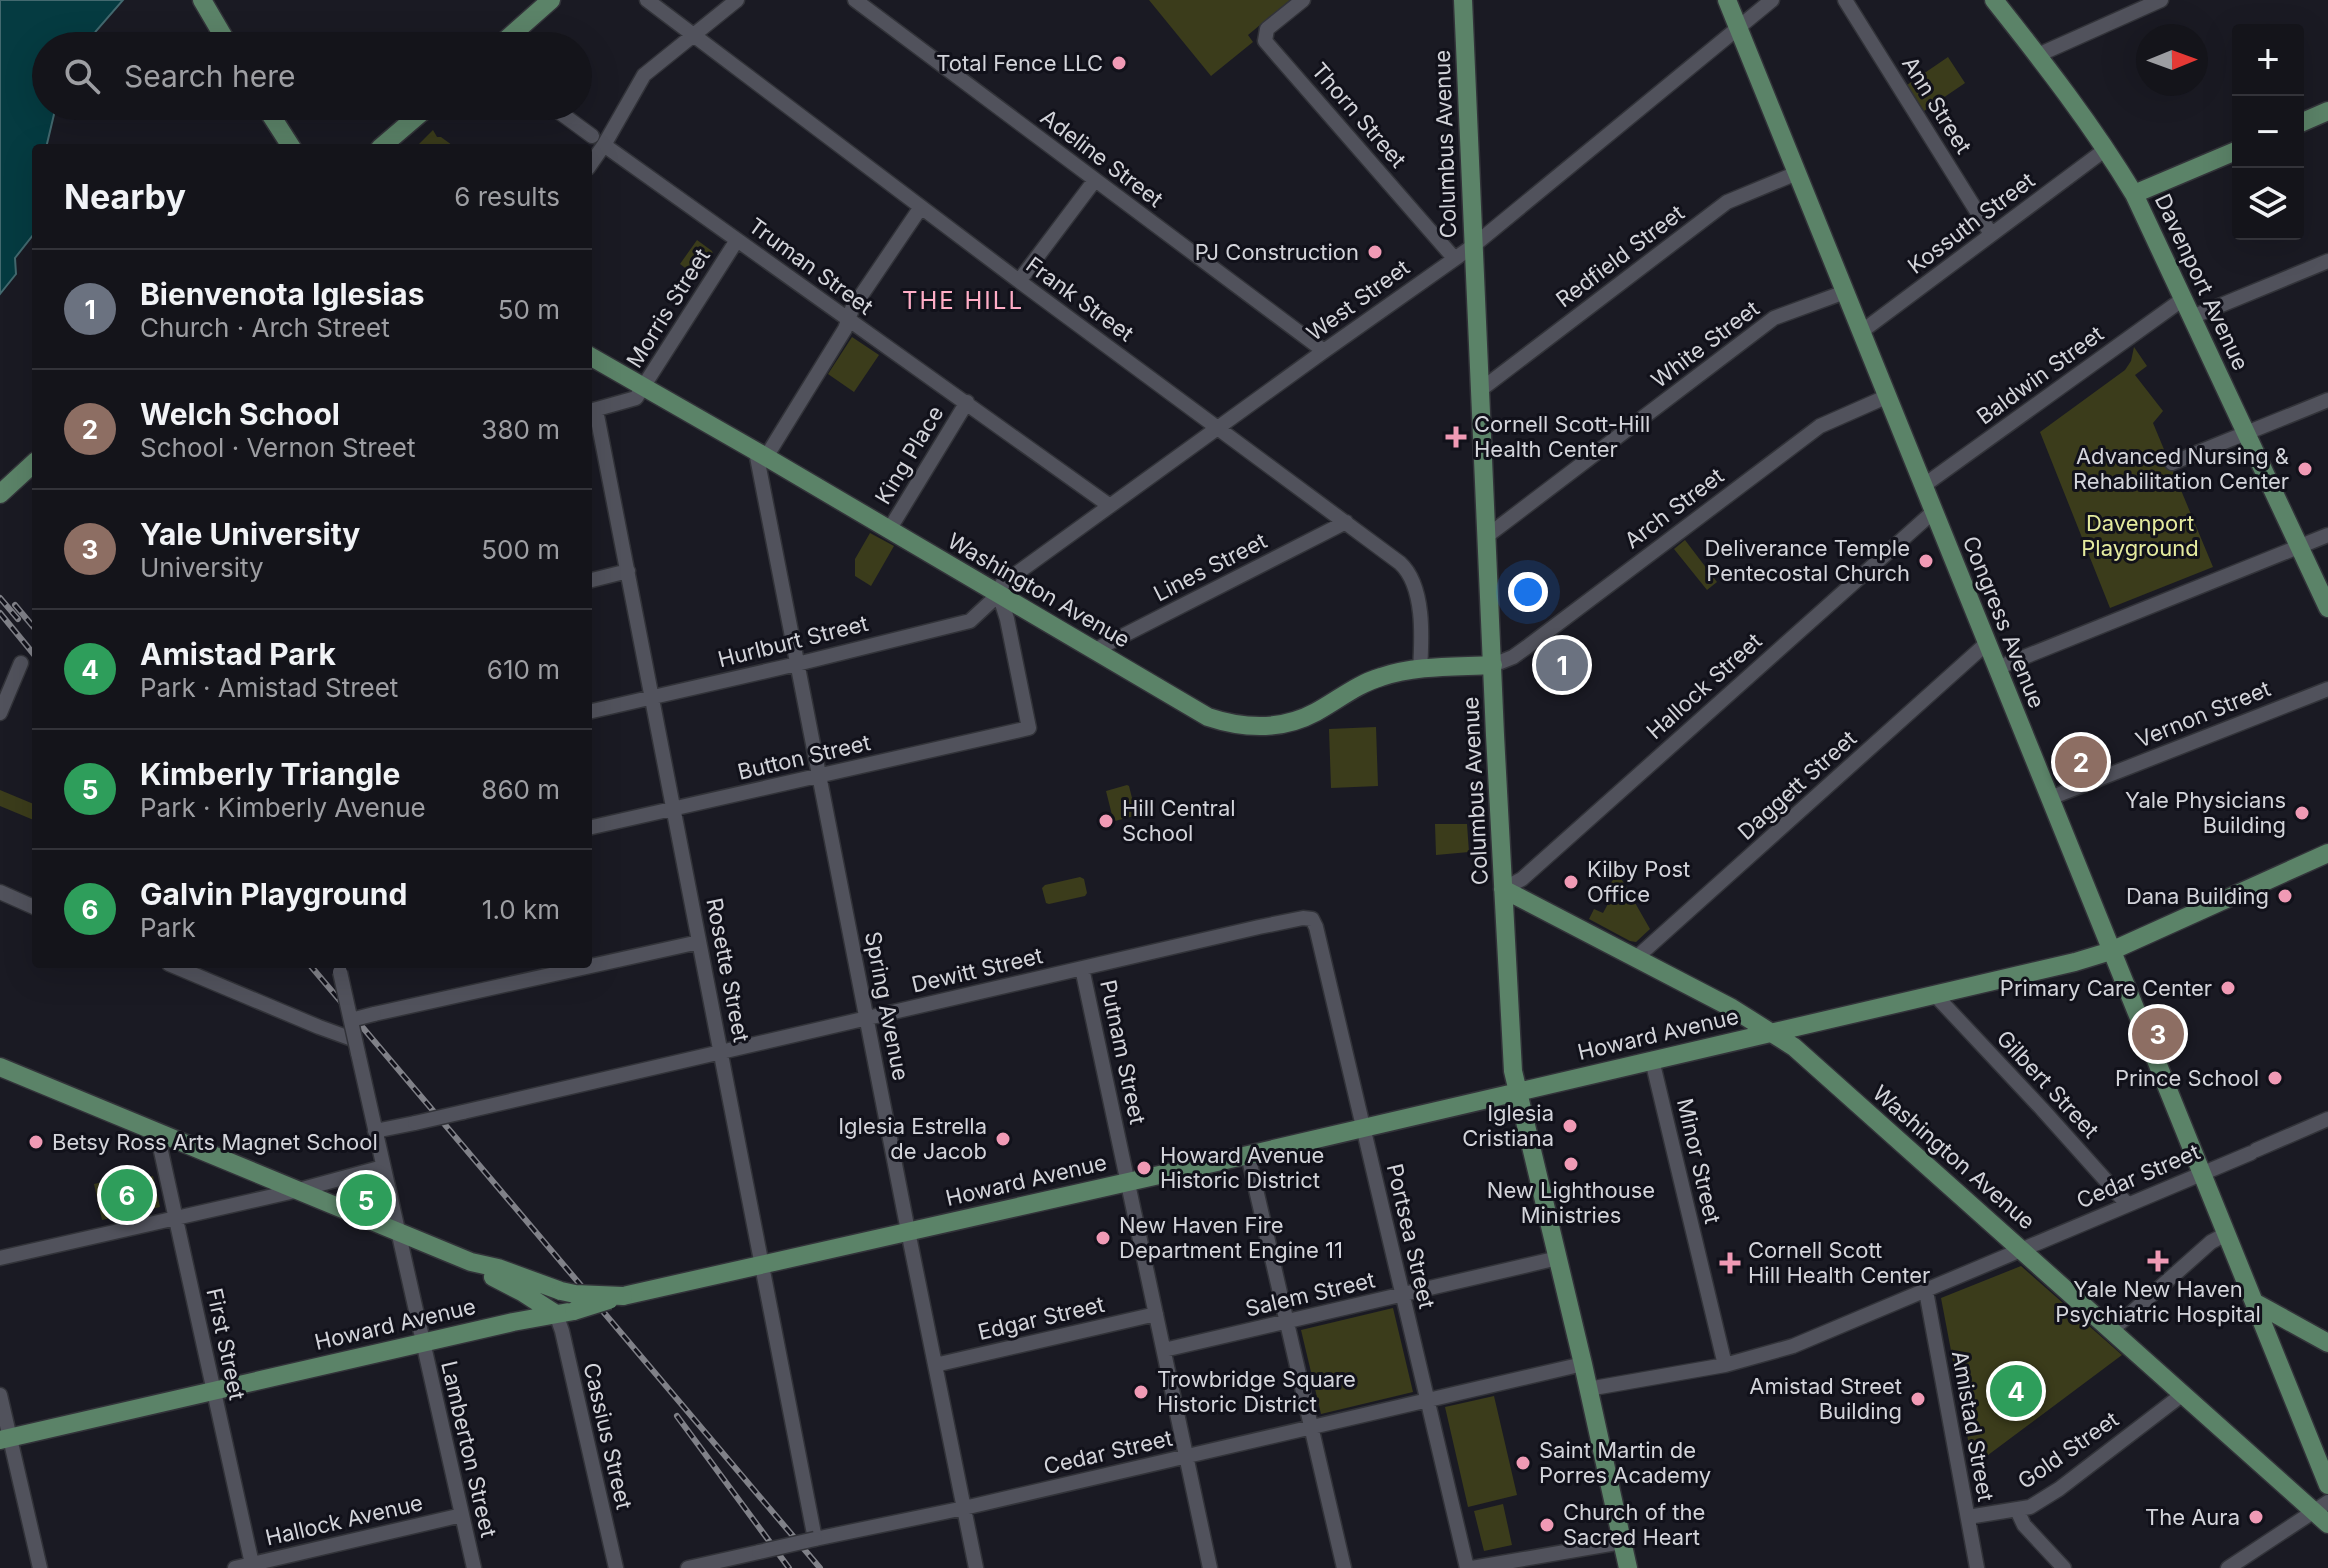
<!DOCTYPE html>
<html lang="en">
<head>
<meta charset="utf-8">
<style>
	body { margin:0; font-family:Inter,sans-serif; background:#1d1d23; color:#f1f3f6 }
	.controls { position:absolute; right:24px; top:24px; display:grid; overflow:hidden; border-radius:8px; box-shadow:0 8px 32px #0002 }
	.controls button { width:72px; height:72px; display:grid; place-items:center; padding:0; border:0; border-bottom:2px solid #333339; background:#14141a; color:#f1f3f6; font:40px sans-serif }
	.compass { position:absolute; left:2136px; top:24px; width:72px; height:72px; border-radius:50%; background:#14141a; box-shadow:0 8px 32px #0002; rotate:89deg }
	.you { position:absolute; left:1528px; top:592px; width:28px; height:28px; margin:-20px; border:6px solid #fff; border-radius:50%; background:#1a73e8; box-shadow:0 0 0 12px #1a73e833 }
	.badge { display:grid; place-items:center; width:52px; height:52px; border-radius:50%; background:#db2777; color:#fff; font-size:26px; font-weight:700 }
	.pin { position:absolute; translate:-50% -50%; border:4px solid #fff; box-shadow:0 2px 8px #0006 }
	.list { margin:0; padding:0; list-style:none }
	h2 { display:flex; justify-content:space-between; align-items:center; height:104px; margin:0; padding:0 32px; font-size:34px }
	h2 small { font-size:26px; font-weight:400; color:#9d9ea2 }
	.list li { display:grid; grid-template-columns:52px 1fr auto; gap:24px; align-items:center; box-sizing:border-box; height:120px; padding:0 32px; border-top:2px solid #333339 }
	.list b { display:block; font-size:30px; white-space:nowrap }
	.list p { margin:0; font-size:26px; white-space:nowrap; color:#9d9ea2 }
	.list em { font-size:26px; font-style:normal; color:#9d9ea2 }
	.icon { flex:none; width:44px; height:44px; fill:none; stroke:currentColor; stroke-width:2; stroke-linecap:round; stroke-linejoin:round }
	.map { position:relative; flex:none; width:2328px; height:1568px; overflow:hidden }
	.search { position:absolute; background:#14141a; box-shadow:0 8px 32px #0002; left:32px; top:32px; width:560px; height:88px; display:flex; align-items:center; gap:20px; box-sizing:border-box; padding:0 28px; border-radius:44px; color:#9d9ea2; font-size:30px }
	.panel { position:absolute; background:#14141a; box-shadow:0 8px 32px #0002; left:32px; top:144px; width:560px; height:824px; border-radius:8px }
	.map>svg:first-child { display:block }
	.green { fill:#3b3c1b }
	.water { fill:#053b41; stroke:#43696f; stroke-width:2 }
	.lines { fill:none; stroke-linecap:round; stroke-linejoin:round }
	.minor-casing { stroke:#323339; stroke-width:17 }
	.major-casing { stroke:#323339; stroke-width:21 }
	.minor { stroke:#51525c; stroke-width:14 }
	.major { stroke:#5b8368; stroke-width:18 }
	.rail-casing { stroke:#808188; stroke-width:6 }
	.rail { stroke:#11111a; stroke-width:3; stroke-dasharray:9; stroke-linecap:butt }
	.minor-bridge-casing { stroke:#323339; stroke-width:17; stroke-linecap:butt }
	.major-bridge-casing { stroke:#323339; stroke-width:21; stroke-linecap:butt }
	.minor-bridge { stroke:#51525c; stroke-width:14 }
	.major-bridge { stroke:#5b8368; stroke-width:18 }
	.poi-dot { fill:#f09ab5; stroke:#11111a; stroke-width:3 }
	.labels { text-anchor:middle; stroke-width:6; stroke-linejoin:round; paint-order:stroke }
	.poi-label { font-size:22px; fill:#d3d4da; stroke:#11111a; text-anchor:end }
	.street-label { font-size:22px; fill:#d3d4da; stroke:#11111a }
	.park-label { font-size:22px; fill:#e4ea9e; stroke:#11111a }
	.neighbourhood-label { font-size:24px; letter-spacing:2px; fill:#ffadc6; stroke:#11111a }
</style>
</head>
<body>
<div class="map">
<svg width="2328" height="1568" viewBox="0 0 2328 1568">
	<rect width="100%" height="100%" fill="#1a1a23"/>
	<path class="green" d="M1149,0H1290L1248,35L1253,42L1211,76Z
		M1948,57L1965,83L1924,111L1907,85Z
		M433,130L437,137H441L456,148H415Z
		M697,240L712,251L713,254L697,277L680,264Z
		M852,337L879,355L854,392L828,374Z
		M2134,347L2147,366L2135,375L2163,411L2153,423L2213,567L2110,608L2040,432L2125,370L2131,361Z
		M870,533L894,546L871,586L855,576V559Z
		M1685,540L1717,582L1707,590L1674,549Z
		M1376,727L1378,786L1331,788L1329,729Z
		M1127,785L1129,786L1136,814L1134,816L1115,821L1113,819L1106,791Z
		M0,790L36,805V821L0,806Z
		M1435,824H1467L1469,852L1436,855Z
		M1618,873L1650,929L1636,942L1630,941L1589,919L1594,909L1603,913L1615,891L1610,884Z
		M1080,877L1084,879L1087,893L1085,896L1049,904L1046,903L1042,888L1045,885Z
		M153,1176L160,1207L102,1220L94,1184L117,1179L118,1183Z
		M373,1182L378,1208L338,1193L339,1190Z
		M2021,1266L2122,1355L1976,1464L1972,1461L1941,1298Z
		M1393,1308L1413,1392L1321,1414L1301,1330Z
		M1494,1396L1517,1495L1468,1507L1445,1407Z
		M1503,1504L1512,1545L1484,1551L1474,1511Z"/>
	<path class="water" d="M0,0H123L96,31L86,46H46V106H56L46,148H36V228L33,235L15,258L16,274L0,294Z"/>
	<g class="lines">
		<defs>
			<path id="minor" d="M647,0L1019,281L1400,563C1425,586 1422,638 1420,670
				M855,0L1324,351
				M1303,0L1267,29L1265,41L1454,258
				M1845,0L1991,234
				M2038,55L2161,0
				M551,106L592,136
				M604,145L1110,506
				M588,168L604,145L644,75L737,0
				M1019,281L1095,180
				M2192,317L2328,261
				M1861,332L2106,149
				M1479,391L1727,202L1797,173
				M596,410L815,1539L964,1508L1583,1364
				M590,411L636,398L737,240
				M756,452L908,1231L976,1568
				M766,457L845,329L852,309L921,207
				M2172,463L2328,400
				M1923,486L2183,299
				M889,530L967,402
				M1487,536L1774,318L1845,292
				M588,581L628,571
				M1095,650L1346,522
				M1493,665L1513,657L1527,647L1820,426L1888,396
				M1997,668L2328,535
				M588,712L797,664L970,621L999,594L1002,584L1324,351L1473,246L1772,0
				M0,713L21,663
				M2050,798L2328,689
				M588,828L1029,728L1007,619L999,594
				M1503,889L1522,879L1933,512
				M0,892L36,908
				M1636,958L1987,643
				M169,964L319,1027L355,1040
				M1082,968L1210,1568
				M1936,996L2042,1109L2127,1204
				M374,1014L699,942
				M358,1053L474,1568
				M1652,1060L1725,1365
				M463,1112L1259,927L1303,918L1312,919L1316,927L1467,1568
				M375,1131L415,1123
				M157,1133L252,1564
				M2256,1150L2328,1119
				M1248,1155L1344,1568
				M0,1258L295,1191L383,1167
				M1926,1291L1977,1568
				M556,1314L562,1331L616,1568
				M2112,1330L2211,1242L2226,1234
				M1164,1350L1558,1258
				M935,1365L1156,1314
				M1588,1389L1725,1365L1793,1346L2251,1153
				M0,1395L40,1568
				M2017,1510L2024,1525L2064,1568
				M1968,1517L2030,1507L2059,1489L2183,1394
				M235,1568L462,1515
				M688,1568L759,1552
				M1472,1568L1622,1542
				M2228,1568L2328,1502"/>
			<path id="major" d="M202,0L229,46
				M1463,0L1495,735L1513,1071L1583,1364L1628,1568
				M1727,0L2328,1485
				M1994,0C2044,63 2093,126 2134,194L2328,608
				M499,46L551,0
				M265,106L292,148
				M2298,124L2328,111
				M380,148L429,106
				M2134,194L2238,150
				M588,355L766,457L1208,717C1244,729 1281,731 1316,712C1338,700 1357,684 1381,677C1416,665 1457,667 1493,665
				M0,494L36,461
				M1503,889L1730,1007L1794,1047L2328,1524
				M0,1067L471,1262L498,1268L561,1291
				M493,1277L522,1292L556,1314
				M623,1296L1248,1155L2075,962L2111,951L2328,853
				M2254,1302L2328,1343
				M0,1440L513,1322L574,1311"/>
		</defs>
		<use href="#minor" class="minor-casing"/>
		<use href="#major" class="major-casing"/>
		<use href="#minor" class="minor"/>
		<use href="#major" class="major"/>
		<defs>
			<path id="rail" d="M0,598L18,619
				M15,605L36,630
				M0,613L36,657
				M309,964L820,1568
				M677,1416L789,1568"/>
		</defs>
		<use href="#rail" class="rail-casing"/>
		<use href="#rail" class="rail"/>
		<defs>
			<path id="minor-bridge" d="M340,972L358,1053
				M351,1020L374,1014
				M415,1123L463,1112
				M759,1552L815,1539"/>
			<path id="major-bridge" d="M561,1291L575,1294L623,1296
				M574,1311L609,1300"/>
		</defs>
		<use href="#minor-bridge" class="minor-bridge-casing"/>
		<use href="#major-bridge" class="major-bridge-casing"/>
		<use href="#minor-bridge" class="minor-bridge"/>
		<use href="#major-bridge" class="major-bridge"/>
	</g>
	<g class="poi-dot">
		<circle cx="1119" cy="63" r="8"/>
		<circle cx="1375" cy="252" r="8"/>
		<path d="M1452 425h8v8h8v8h-8v8h-8v-8h-8v-8h8z"/>
		<circle cx="2305" cy="469" r="8"/>
		<circle cx="1926" cy="561" r="8"/>
		<circle cx="2302" cy="813" r="8"/>
		<circle cx="1106" cy="821" r="8"/>
		<circle cx="1571" cy="882" r="8"/>
		<circle cx="2285" cy="896" r="8"/>
		<circle cx="2228" cy="988" r="8"/>
		<circle cx="2275" cy="1078" r="8"/>
		<circle cx="1570" cy="1126" r="8"/>
		<circle cx="1003" cy="1139" r="8"/>
		<circle cx="36" cy="1142" r="8"/>
		<circle cx="1571" cy="1164" r="8"/>
		<circle cx="1144" cy="1168" r="8"/>
		<circle cx="1103" cy="1238" r="8"/>
		<path d="M2154 1249h8v8h8v8h-8v8h-8v-8h-8v-8h8z"/>
		<path d="M1726 1251h8v8h8v8h-8v8h-8v-8h-8v-8h8z"/>
		<circle cx="1141" cy="1392" r="8"/>
		<circle cx="1918" cy="1399" r="8"/>
		<circle cx="1523" cy="1463" r="8"/>
		<circle cx="2256" cy="1517" r="8"/>
		<circle cx="1547" cy="1525" r="8"/>
	</g>
	<g class="labels">
		<g class="poi-label">
			<text x="1103" y="71">Total Fence LLC</text>
			<text x="1359" y="260">PJ Construction</text>
			<text x="1474" y="432" text-anchor="start">Cornell Scott-Hill<tspan x="1474" dy="25">Health Center</tspan></text>
			<text x="2289" y="464">Advanced Nursing &amp;<tspan x="2289" dy="25">Rehabilitation Center</tspan></text>
			<text x="1910" y="556">Deliverance Temple<tspan x="1910" dy="25">Pentecostal Church</tspan></text>
			<text x="2286" y="808">Yale Physicians<tspan x="2286" dy="25">Building</tspan></text>
			<text x="1122" y="816" text-anchor="start">Hill Central<tspan x="1122" dy="25">School</tspan></text>
			<text x="1587" y="877" text-anchor="start">Kilby Post<tspan x="1587" dy="25">Office</tspan></text>
			<text x="2269" y="904">Dana Building</text>
			<text x="2212" y="996">Primary Care Center</text>
			<text x="2259" y="1086">Prince School</text>
			<text x="1554" y="1121">Iglesia<tspan x="1554" dy="25">Cristiana</tspan></text>
			<text x="987" y="1134">Iglesia Estrella<tspan x="987" dy="25">de Jacob</tspan></text>
			<text x="52" y="1150" text-anchor="start">Betsy Ross Arts Magnet School</text>
			<text x="1160" y="1163" text-anchor="start">Howard Avenue<tspan x="1160" dy="25">Historic District</tspan></text>
			<text x="1571" y="1198" text-anchor="middle">New Lighthouse<tspan x="1571" dy="25">Ministries</tspan></text>
			<text x="1119" y="1233" text-anchor="start">New Haven Fire<tspan x="1119" dy="25">Department Engine 11</tspan></text>
			<text x="1748" y="1258" text-anchor="start">Cornell Scott<tspan x="1748" dy="25">Hill Health Center</tspan></text>
			<text x="2158" y="1297" text-anchor="middle">Yale New Haven<tspan x="2158" dy="25">Psychiatric Hospital</tspan></text>
			<text x="1157" y="1387" text-anchor="start">Trowbridge Square<tspan x="1157" dy="25">Historic District</tspan></text>
			<text x="1902" y="1394">Amistad Street<tspan x="1902" dy="25">Building</tspan></text>
			<text x="1539" y="1458" text-anchor="start">Saint Martin de<tspan x="1539" dy="25">Porres Academy</tspan></text>
			<text x="1563" y="1520" text-anchor="start">Church of the<tspan x="1563" dy="25">Sacred Heart</tspan></text>
			<text x="2240" y="1525">The Aura</text>
		</g>
		<g class="street-label">
			<text transform="translate(1937 105) rotate(58)" y="8">Ann Street</text>
			<text transform="translate(1359 115) rotate(49)" y="8">Thorn Street</text>
			<text transform="translate(1445 144) rotate(-92)" y="8">Columbus Avenue</text>
			<text transform="translate(1102 158) rotate(37)" y="8">Adeline Street</text>
			<text transform="translate(1971 223) rotate(-37)" y="8">Kossuth Street</text>
			<text transform="translate(1620 256) rotate(-37)" y="8">Redfield Street</text>
			<text transform="translate(811 266) rotate(36)" y="8">Truman Street</text>
			<text transform="translate(2202 282) rotate(65)" y="8">Davenport Avenue</text>
			<text transform="translate(1080 299) rotate(36)" y="8">Frank Street</text>
			<text transform="translate(1358 300) rotate(-36)" y="8">West Street</text>
			<text transform="translate(668 308) rotate(-58)" y="8">Morris Street</text>
			<text transform="translate(1705 344) rotate(-37)" y="8">White Street</text>
			<text transform="translate(2040 375) rotate(-36)" y="8">Baldwin Street</text>
			<text transform="translate(909 455) rotate(-59)" y="8">King Place</text>
			<text transform="translate(1674 508) rotate(-37)" y="8">Arch Street</text>
			<text transform="translate(1210 567) rotate(-27)" y="8">Lines Street</text>
			<text transform="translate(1039 590) rotate(30)" y="8">Washington Avenue</text>
			<text transform="translate(2004 622) rotate(68)" y="8">Congress Avenue</text>
			<text transform="translate(793 641) rotate(-14)" y="8">Hurlburt Street</text>
			<text transform="translate(1704 686) rotate(-42)" y="8">Hallock Street</text>
			<text transform="translate(2203 714) rotate(-22)" y="8">Vernon Street</text>
			<text transform="translate(804 757) rotate(-13)" y="8">Button Street</text>
			<text transform="translate(1797 785) rotate(-42)" y="8">Daggett Street</text>
			<text transform="translate(1475 791) rotate(-93)" y="8">Columbus Avenue</text>
			<text transform="translate(728 970) rotate(79)" y="8">Rosette Street</text>
			<text transform="translate(977 970) rotate(-13)" y="8">Dewitt Street</text>
			<text transform="translate(887 1006) rotate(79)" y="8">Spring Avenue</text>
			<text transform="translate(1658 1034) rotate(-13)" y="8">Howard Avenue</text>
			<text transform="translate(1123 1052) rotate(78)" y="8">Putnam Street</text>
			<text transform="translate(2048 1084) rotate(47)" y="8">Gilbert Street</text>
			<text transform="translate(1954 1157) rotate(41)" y="8">Washington Avenue</text>
			<text transform="translate(1699 1161) rotate(77)" y="8">Minor Street</text>
			<text transform="translate(2138 1176) rotate(-23)" y="8">Cedar Street</text>
			<text transform="translate(1026 1180) rotate(-13)" y="8">Howard Avenue</text>
			<text transform="translate(1411 1236) rotate(77)" y="8">Portsea Street</text>
			<text transform="translate(1310 1294) rotate(-13)" y="8">Salem Street</text>
			<text transform="translate(1041 1318) rotate(-13)" y="8">Edgar Street</text>
			<text transform="translate(395 1324) rotate(-13)" y="8">Howard Avenue</text>
			<text transform="translate(226 1344) rotate(78)" y="8">First Street</text>
			<text transform="translate(1973 1426) rotate(80)" y="8">Amistad Street</text>
			<text transform="translate(608 1436) rotate(77)" y="8">Cassius Street</text>
			<text transform="translate(469 1449) rotate(77)" y="8">Lamberton Street</text>
			<text transform="translate(2068 1450) rotate(-35)" y="8">Gold Street</text>
			<text transform="translate(1108 1452) rotate(-13)" y="8">Cedar Street</text>
			<text transform="translate(344 1520) rotate(-13)" y="8">Hallock Avenue</text>
		</g>
		<g class="park-label">
			<text x="2140" y="531">Davenport<tspan x="2140" dy="25">Playground</tspan></text>
		</g>
		<g class="neighbourhood-label">
			<text x="963" y="309">THE HILL</text>
		</g>
	</g>
</svg>
<div class="controls">
<button>+</button>
<button>−</button>
<button><svg class="icon" aria-label="layers" viewBox="0 0 24 24"><path d="M12 4l9 5-9 5-9-5zM3 14l9 5 9-5"/></svg></button>
</div>
<svg class="compass" viewBox="-18 -18 36 36"><path d="M0-13l5 13h-10z" fill="#e53935"/><path d="M0 13l5-13h-10z" fill="#9d9ea2"/></svg>
<div class="you"></div>
<div class="pin badge" style="left:1562px;top:665px;background:#6b7280">1</div>
<div class="pin badge" style="left:2081px;top:762px;background:#8d6e63">2</div>
<div class="pin badge" style="left:2158px;top:1034px;background:#8d6e63">3</div>
<div class="pin badge" style="left:2016px;top:1391px;background:#2e9e5b">4</div>
<div class="pin badge" style="left:366px;top:1200px;background:#2e9e5b">5</div>
<div class="pin badge" style="left:127px;top:1195px;background:#2e9e5b">6</div>
<div class="search"><svg class="icon" aria-label="search" viewBox="0 0 24 24"><circle cx="10" cy="10" r="6"/><path d="M15 15l6 6"/></svg>Search here</div>
<section class="panel">
<h2>Nearby<small>6 results</small></h2>
<ul class="list">
<li><span class="badge" style="background:#6b7280">1</span><div><b>Bienvenota Iglesias</b><p>Church · Arch Street</p></div><em>50 m</em></li>
<li><span class="badge" style="background:#8d6e63">2</span><div><b>Welch School</b><p>School · Vernon Street</p></div><em>380 m</em></li>
<li><span class="badge" style="background:#8d6e63">3</span><div><b>Yale University</b><p>University</p></div><em>500 m</em></li>
<li><span class="badge" style="background:#2e9e5b">4</span><div><b>Amistad Park</b><p>Park · Amistad Street</p></div><em>610 m</em></li>
<li><span class="badge" style="background:#2e9e5b">5</span><div><b>Kimberly Triangle</b><p>Park · Kimberly Avenue</p></div><em>860 m</em></li>
<li><span class="badge" style="background:#2e9e5b">6</span><div><b>Galvin Playground</b><p>Park</p></div><em>1.0 km</em></li>
</ul>
</section>
</div>
</body>
</html>
